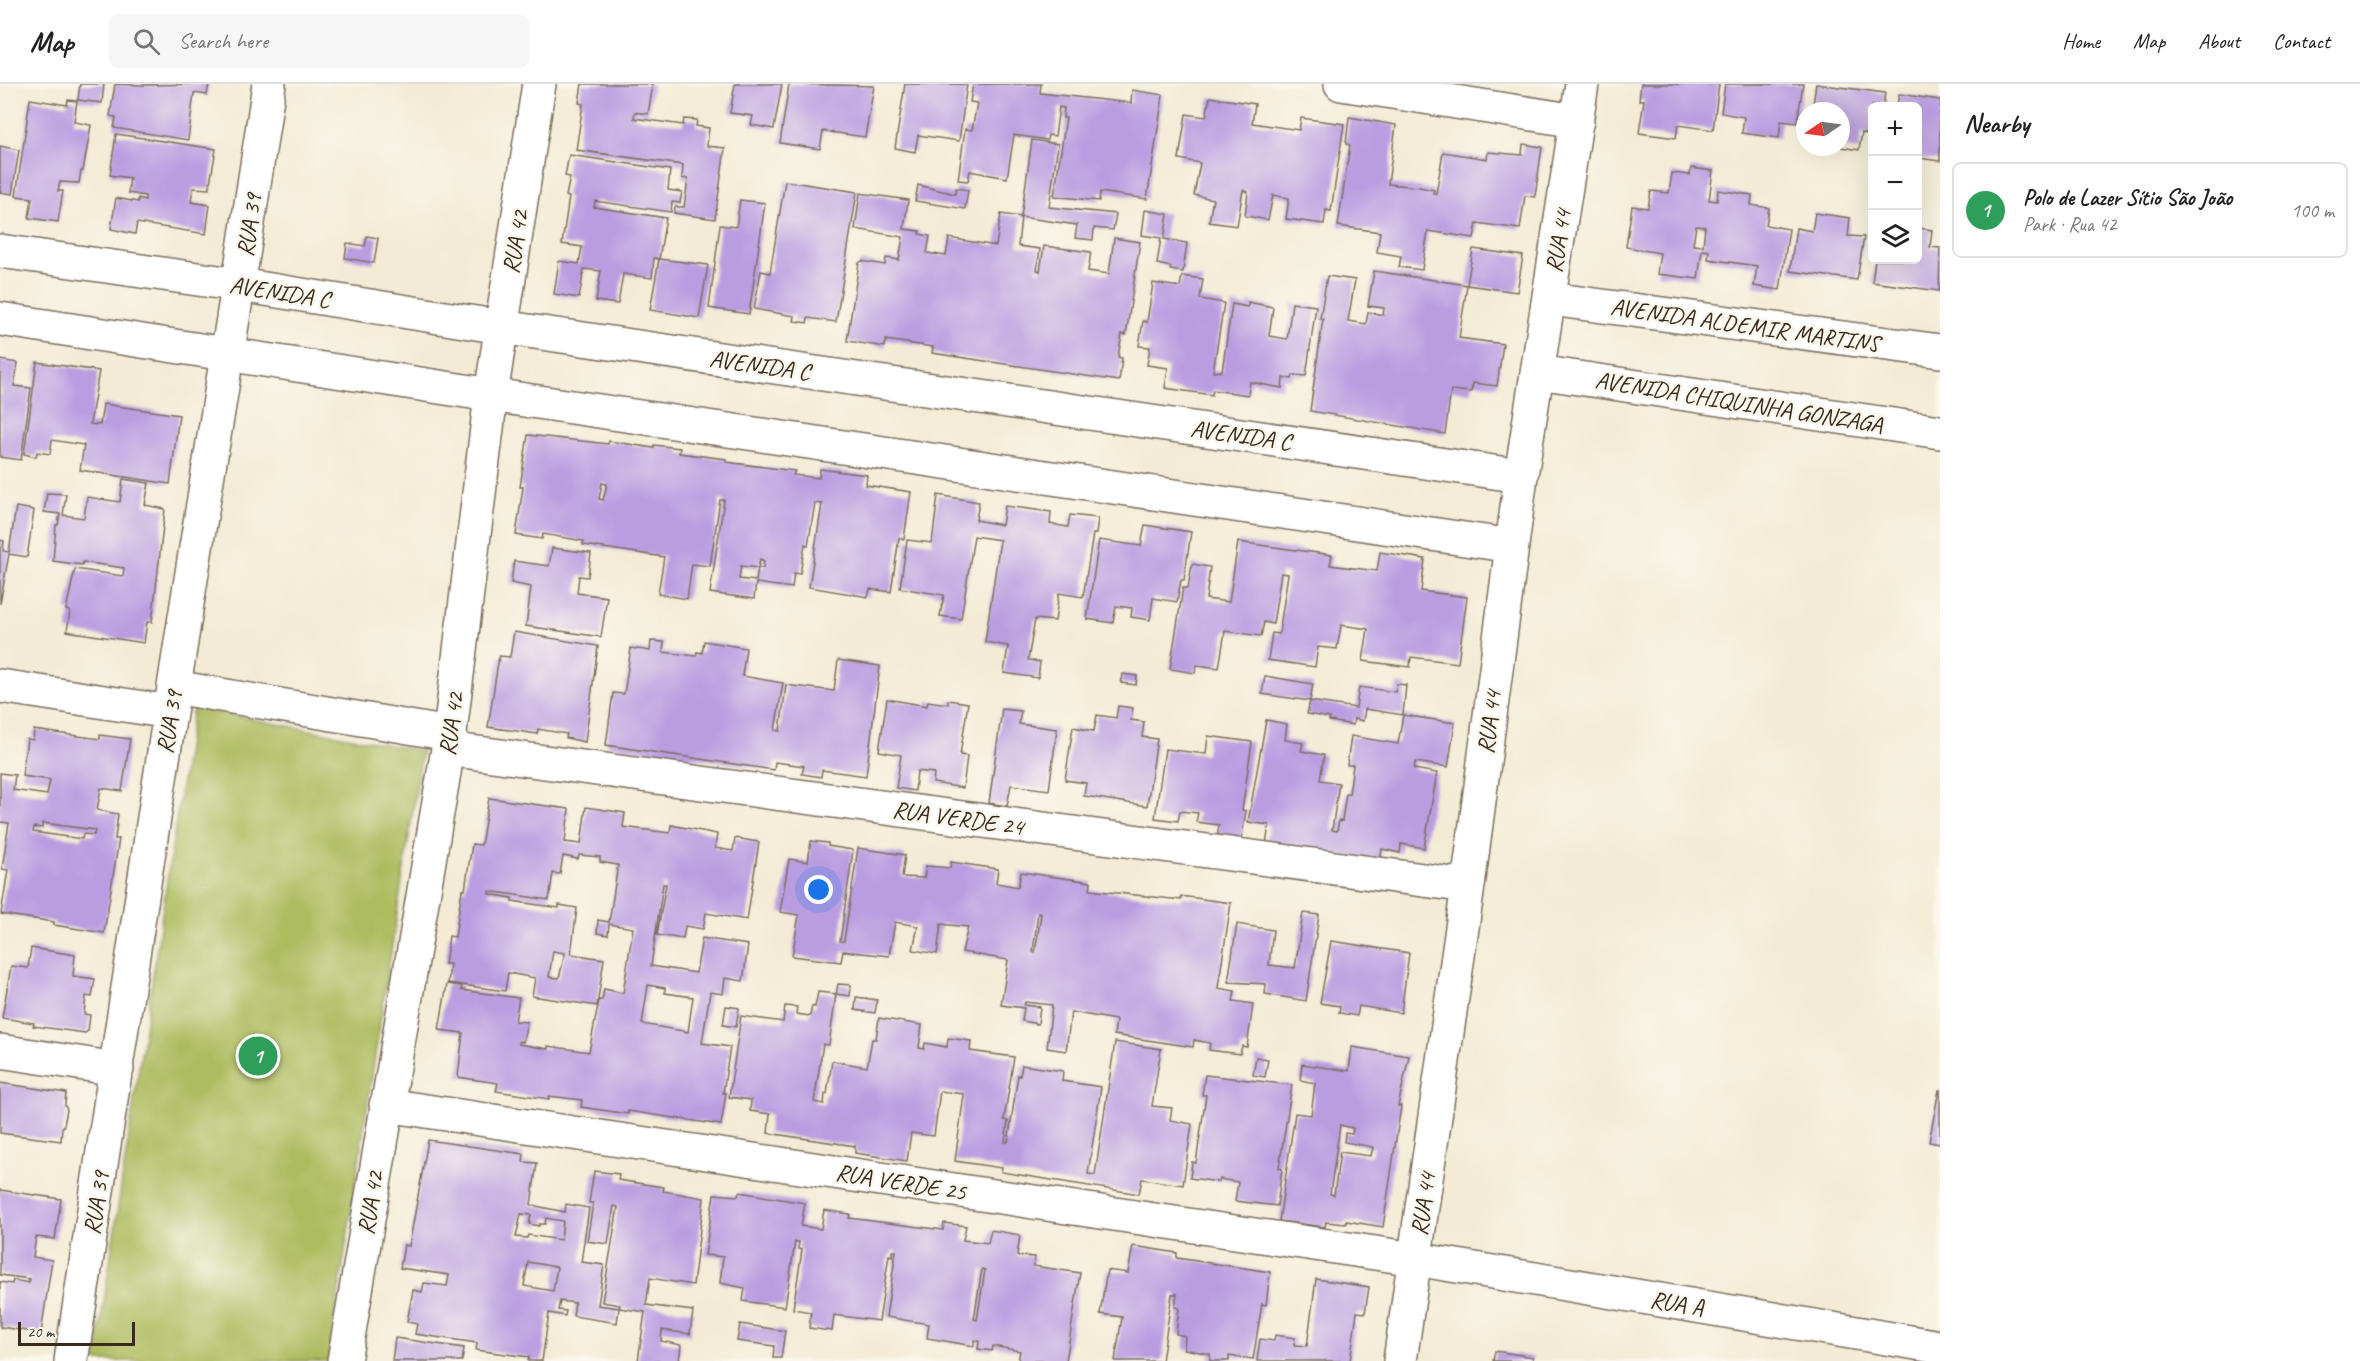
<!DOCTYPE html>
<html lang="en">
<head>
<meta charset="utf-8">
<style>
	body { margin:0; font-family:Caveat,sans-serif; background:#f6f6f6; color:#202124 }
	.controls { position:absolute; right:18px; top:18px; display:grid; overflow:hidden; border-radius:9px; box-shadow:0 6px 24px #0002 }
	.controls button { width:54px; height:54px; display:grid; place-items:center; padding:0; border:0; border-bottom:2px solid #e0e0e0; background:#fff; color:#202124; font:30px sans-serif }
	.compass { position:absolute; left:1796px; top:18px; width:54px; height:54px; border-radius:50%; background:#fff; box-shadow:0 6px 24px #0002; rotate:257deg }
	.scale { position:absolute; left:18px; bottom:15px; width:117px; box-sizing:border-box; padding-left:6px; border:3px solid #3b2a1e; border-top:0; font-size:16px; line-height:21px; white-space:nowrap; color:#3b2a1e; -webkit-text-stroke:4px #fbf7ec; paint-order:stroke }
	.you { position:absolute; left:819px; top:806px; width:21px; height:21px; margin:-15px; border:4px solid #fff; border-radius:50%; background:#1a73e8; box-shadow:0 0 0 9px #1a73e833 }
	.badge { display:grid; place-items:center; width:39px; height:39px; border-radius:50%; background:#b5179e; color:#fff; font-size:20px; font-weight:700 }
	.pin { position:absolute; translate:-50% -50%; border:3px solid #fff; box-shadow:0 2px 6px #0006 }
	.list { margin:0; padding:0; list-style:none }
	h2 { display:flex; justify-content:space-between; align-items:center; height:78px; margin:0; padding:0 24px; font-size:26px }
	h2 small { font-size:20px; font-weight:400; color:#757577 }
	.list li { display:grid; grid-template-columns:39px 1fr auto; gap:18px; align-items:center; box-sizing:border-box; height:96px; margin:0 12px 12px; padding:0 12px; border:2px solid #e0e0e0; border-radius:9px }
	.list b { display:block; font-size:22px; white-space:nowrap }
	.list p { margin:0; font-size:20px; white-space:nowrap; color:#757577 }
	.list em { font-size:20px; font-style:normal; color:#757577 }
	.icon { flex:none; width:33px; height:33px; fill:none; stroke:currentColor; stroke-width:2; stroke-linecap:round; stroke-linejoin:round }
	.map { position:relative; flex:none; width:1940px; height:1277px; overflow:hidden }
	header { display:flex; align-items:center; gap:36px; box-sizing:border-box; height:84px; padding:0 30px; background:#fff; border-bottom:2px solid #e0e0e0 }
	header strong { font-size:28px }
	nav { display:flex; gap:33px; margin-inline-start:auto; font-size:21px }
	.search { width:420px; height:54px; background:#f6f6f6; display:flex; align-items:center; gap:15px; box-sizing:border-box; padding:0 21px; border-radius:9px; color:#757577; font-size:22px }
	main { display:flex }
	aside { flex:1; background:#fff }
	.map>svg:first-child { display:block }
	.green { fill:#adbc5f; stroke:#74733e; stroke-width:1.5 }
	.building { fill:#ba9de1; fill-rule:evenodd }
	.lines { fill:none; stroke-linecap:round; stroke-linejoin:round }
	.street-casing { stroke:#7b6e5e; stroke-width:36 }
	.street { stroke:#fff; stroke-width:33 }
	.labels { text-anchor:middle; stroke-width:5; stroke-linejoin:round; paint-order:stroke }
	.street-label { font-size:24px; fill:#3b2a1e; stroke:#fbf7ec }
</style>
</head>
<body>
<header>
<strong>Map</strong>
<div class="search"><svg class="icon" aria-label="search" viewBox="0 0 24 24"><circle cx="10" cy="10" r="6"/><path d="M15 15l6 6"/></svg>Search here</div>
<nav><a>Home</a><a>Map</a><a>About</a><a>Contact</a></nav>
</header>
<main>
<div class="map">
<svg width="1940" height="1277" viewBox="0 0 1940 1277">
	<rect width="100%" height="100%" fill="#fbf7ec"/>
	<filter id="ink" filterUnits="userSpaceOnUse"><feTurbulence type="fractalNoise" baseFrequency=".0167" numOctaves="2"/><feDisplacementMap in="SourceGraphic" scale="12" xChannelSelector="R" yChannelSelector="G"/><feConvolveMatrix kernelMatrix="1 2 1 2 8 2 1 2 1" color-interpolation-filters="sRGB"/></filter>
	<filter id="wash" filterUnits="userSpaceOnUse"><feTurbulence type="fractalNoise" baseFrequency=".008" numOctaves="4" result="noise"/><feDisplacementMap in="SourceGraphic" scale="24" xChannelSelector="R" yChannelSelector="G"/><feGaussianBlur stdDeviation="1.35" result="paint"/><feColorMatrix in="noise" values="0 0 0 0 0 0 0 0 0 0 0 0 0 0 0 0 0 1.4 0 .05"/><feComposite in="paint" operator="in"/></filter>
	<g filter="url(#wash)">
		<rect width="100%" height="100%" fill="#f3ebd5"/>
		<path class="green" d="M193,624L422,667L328,1277H95Z"/>
		<g id="blocks">
			<path class="building" d="M80,0H104L102,19L78,16Z
				M115,0L141,1L209,0L207,11L194,9L188,56L114,44L116,33L110,32Z
				M582,0H653L648,30L635,28L634,34L683,41L684,35L697,36L696,42L709,44L707,62L725,64L715,135L674,129L675,123H684L688,95L682,94L683,81L576,66L583,20L579,19Z
				M735,0H782L774,45L751,41L753,32L730,29Z
				M789,0L874,2L865,53L823,47L820,65L780,59Z
				M905,0H967L959,57L918,51L915,68L895,64Z
				M973,0H1041L1040,9L1131,19L1132,6L1163,11L1147,115L1100,108L1099,117L1054,112L1066,34H1063L1064,24L1059,23L1055,52L1048,51L1047,56L1014,51L1007,94L970,87L968,97L958,96L965,45L972,46L977,19L970,18Z
				M1641,0H1719L1713,46L1678,41L1676,54L1639,49L1644,16H1639Z
				M1725,0H1803L1797,39L1781,37L1779,54L1742,49L1744,33L1721,29Z
				M1816,0L1885,9L1883,22H1872V51L1862,49L1859,66L1841,63V27H1812Z
				M1899,10L1940,16V77L1918,74V22H1897Z
				M1210,13L1255,20L1252,39L1299,46L1301,34L1344,40L1331,127L1326,126L1324,140L1286,135L1289,114L1273,111L1268,136L1245,132L1248,108L1243,106L1237,142L1209,138L1213,115L1194,111L1200,79L1179,75L1186,30L1206,33Z
				M30,15L67,21L68,16L77,17L74,38L91,41L83,87H81L79,99L60,98L58,107H63L58,138L29,134L32,114L16,112Z
				M1349,33L1396,41L1388,100L1420,103L1434,106L1433,109L1436,110L1443,68L1487,75L1488,68L1522,71L1523,60L1542,63L1535,113L1525,112L1520,145L1477,139L1474,154L1428,147L1422,186L1399,183L1401,172L1377,168L1380,148L1338,142L1350,61L1346,60Z
				M116,50L216,65L209,105L193,104L191,118L210,121L206,150L137,139L135,150L111,145L116,114L138,118V114L145,116V112L128,109L130,94L110,91Z
				M1032,56L1058,60L1049,123L1116,130L1113,146L1094,144L1093,156L1075,154L1077,141L1021,133L1018,162L1040,165L1037,186L1040,187L1044,162L1091,168L1088,187L1109,190L1114,154L1140,158L1126,251L1122,250L1118,273L1122,274L1119,297L932,269L933,263L886,256L885,263L847,257L859,179L862,177L885,181L886,174L899,176L903,153L855,145L860,109L908,116L904,145L920,147L919,150L930,152L927,169L946,172L949,154L996,162L1001,130L1021,133Z
				M0,62L19,66L12,110L0,108Z
				M569,71L670,86L668,106L682,108L680,119L672,118L671,128L595,117L594,123L666,134L659,175L654,174L652,194L623,190L618,220L596,217L601,187L584,185L579,214L554,210L559,177L579,180L582,163L562,160L569,113L566,112L570,93L565,92Z
				M1691,84L1713,87L1709,116L1717,117L1718,106L1752,111L1751,121L1769,124L1766,141L1789,145L1780,206L1754,202L1757,182L1708,175L1709,167L1702,166L1698,195L1657,190L1660,169L1626,163L1632,122L1648,124L1651,107L1669,109L1672,89L1690,91ZM1696,142L1705,143L1703,162L1693,161Z
				M785,97L857,108L836,238L808,234L807,239L794,237L795,232L754,225L761,187L770,189Z
				M918,101L955,110L956,104L968,106L965,125L915,117Z
				M740,116L765,119L749,230L709,224L720,141L736,143Z
				M1145,126L1168,130L1164,155L1187,159L1183,188L1170,186L1171,183L1157,180L1161,154L1142,151Z
				M1815,129L1850,134L1848,152L1864,153L1857,196L1790,187L1796,144L1812,147Z
				M1918,144L1932,146L1930,163L1940,164L1939,207L1872,198L1875,176H1918Z
				M367,152L378,154L374,179L345,174L347,159L365,162Z
				M1473,165L1523,172L1517,208L1467,201Z
				M659,175L708,181L699,234L650,226Z
				M1374,187L1467,201L1459,254L1503,260L1497,302L1473,299L1471,308L1451,306L1445,350L1310,327L1323,235H1320L1327,192L1355,196L1348,237L1366,240L1368,228L1383,231L1384,224L1368,222Z
				M1182,192L1203,195L1200,215L1224,219L1213,288L1222,287L1232,220L1248,223V218L1273,223L1269,252L1287,255L1292,219L1316,222L1306,292L1293,291L1292,295L1283,294L1282,304L1250,298L1248,311L1213,306L1212,311L1165,304L1168,284L1147,281L1150,263L1139,262L1143,237L1147,238L1153,199L1180,203Z
				M0,276L18,279L14,302L31,304L21,376L0,373Z
				M37,278L99,287L90,340L100,341L103,320L179,331L170,400L80,386L84,361L52,356L50,370L37,368L36,373L24,370Z
				M528,351L608,360L609,357L654,364V361L680,364L679,369L726,375V378L795,387L793,391L819,394L820,385L867,391L866,401L911,408L904,455L899,454L891,508L870,505L868,513L809,503L822,420L815,419L808,462L805,460L800,490L794,489L792,504L756,499L754,515L710,509L724,416H720L710,482L692,480L687,515L658,510L664,473L583,461L584,457L543,450L542,455L516,451L523,403H520ZM602,399L607,400L603,416L599,415ZM760,475L764,477L763,484H758L756,497L739,495L741,482L758,484Z
				M123,395L149,399L145,421L165,425L152,538H147L144,559L67,547L70,527L66,526L75,485L123,492L124,484L83,478L82,481L53,477L56,441H58L60,430L44,428L47,409L66,410L63,431L84,434L87,413L120,418Z
				M938,411L979,418L976,436L1002,441L1005,422L1051,428L1050,440L1068,443L1070,431L1098,434L1096,450H1093L1083,513L1059,509L1055,537L1035,535L1028,576L1040,578L1038,594L1004,589L1008,562L985,558L1000,456L974,452L961,535L940,532L944,511L900,504L907,456L932,459Z
				M16,423L34,426L27,473L9,470L0,520V456L4,457L3,467L9,468Z
				M1145,441L1191,448L1184,496H1181L1177,518L1153,514L1150,536L1131,533L1132,524L1116,522L1113,539L1087,535L1099,456L1141,462Z
				M1238,458L1332,471L1330,481L1377,487L1380,468L1425,475L1421,507L1467,513L1458,579L1411,573L1410,583L1363,577L1368,545L1341,541L1337,565L1318,563L1315,583L1268,576L1272,549L1279,550L1288,490L1281,489L1273,540L1264,538L1261,552L1225,547L1219,584L1197,581L1195,589L1170,585L1183,504H1188L1192,480L1210,483L1206,515L1229,518Z
				M552,464L591,469L588,493L579,492L577,509L607,513L601,553L526,542L531,503L511,499L514,477L549,482Z
				M514,548L598,562L585,658L566,654L567,650L538,645L537,650L488,643L499,572L510,573Z
				M651,557L664,558L663,568L696,572L697,568L702,569L704,557L746,564L742,592L783,599L775,646L780,647L786,601L834,607L838,576L880,582L866,692L822,686L821,693L802,690L804,682L775,678L774,686L606,661L613,609L624,610L631,564L650,567Z
				M1123,590L1137,592L1136,601L1121,599Z
				M1265,592L1313,600L1310,617L1262,610Z
				M1397,600L1406,601L1403,631L1365,625L1363,637L1354,635L1353,641L1329,637L1330,634L1307,630L1310,617L1356,624L1359,603L1395,608Z
				M887,615L927,622L928,617L948,620V616L968,619L960,671L967,672L963,704L933,699L934,689L917,687L915,707L896,704L901,671L879,667Z
				M1118,622L1133,624L1131,636L1144,638L1142,653L1157,655L1147,722L1084,712L1086,699L1065,696L1073,643L1094,647L1097,631L1116,634Z
				M1002,625L1021,627L1019,640L1057,645L1049,706L1011,701L1007,722L989,719Z
				M1403,631L1455,639L1448,683L1415,678L1414,685L1437,689L1424,764L1401,760L1400,769L1382,765L1380,778L1266,761L1269,741L1248,738L1266,636L1287,640L1285,656L1303,659L1301,667L1324,671L1320,696L1339,699L1332,746L1337,747L1339,736L1342,737L1346,709L1349,710L1353,681H1347L1351,652L1398,660Z
				M34,646L100,655V651L130,655L122,707L101,704L97,726L118,730L115,755H119L104,849L54,841V838L1,830L8,786L2,785L9,739L0,738V689L15,691L13,706L47,711L50,696L22,692L27,655L33,656ZM42,739L95,746L94,751L83,750L82,755L33,748L34,743L42,744Z
				M1208,652L1252,658L1242,726L1246,727L1241,757L1217,754L1219,741L1196,738L1198,729L1180,727L1178,737L1155,734L1165,665L1206,670Z
				M489,714L569,725L565,758L581,760L586,723L625,729L623,743L670,749L671,741L717,750L715,764L733,767L735,754L759,758L747,836L706,829L703,845L685,842L683,855L657,851L666,800H663L651,882L696,889L702,854L748,861L743,897L725,894L723,910L710,908L702,959L730,963L723,1009H726L721,1041L628,1027V1030L581,1023L582,1016L549,1012V1015L496,1007L498,999L458,993L463,949L439,946L447,900L462,902L461,906L519,914L515,937L527,938L523,958L519,957V960L548,965V962L589,968L599,916H602L604,905L623,909L633,844L609,840L608,851L597,849L598,836L609,838L618,781L600,778V773L579,771L578,775L563,772L560,790L553,789L549,816L489,807V810L512,814V817L559,824V821L577,824L571,870L604,875L597,922L532,912L535,894L508,889L505,907L448,899L450,880H445L449,852L455,853L462,806H465L472,760L481,761ZM553,867L565,869L559,894L549,893ZM648,901L665,904V909L693,913L688,948L642,940Z
				M811,757L828,759V762L853,766L840,857H844L858,764L905,771L902,793L924,794L926,782L950,784L951,778L998,785L996,799L1018,803L1021,788L1091,798L1090,806L1181,816V812L1231,819L1218,904L1235,907L1233,917L1253,920L1247,963L1242,962L1240,970L1209,966L1210,959L1194,956L1193,963L1114,951L1116,936L1071,928L1066,967L1047,964L1052,921L1025,918L1024,921L1040,923L1038,940L1022,937L1024,924L1001,921L1008,876L962,868L968,843L941,840L937,870L913,866L918,842L895,838L889,872L843,867L841,878L792,872L799,831L780,828L789,775L808,778ZM1038,829L1041,830L1035,869L1033,868Z
				M1303,829L1319,831L1306,917L1265,910L1266,900L1228,898L1237,840L1273,846L1269,881L1295,884Z
				M1331,857L1409,869L1401,929L1359,922L1357,932L1339,929L1340,922L1320,919Z
				M31,864L75,871L73,892L95,895L92,913L86,912L84,930L90,931L88,947L85,949L33,942L34,939L2,934L11,882L28,884Z
				M838,900L851,901L850,912L836,910Z
				M818,908L836,910L829,961L823,960L814,1018L824,1020L825,1010H827L832,977L867,983L872,955H876L879,934L922,941L919,964L924,965L925,959L947,963L948,954L971,957L970,967L1014,973L1004,1036L1008,1037L1005,1058H1008L1018,991L1020,992L1022,981L1063,987L1062,997L1101,1003L1088,1090L1095,1091L1115,958L1161,965L1152,1022L1172,1024L1170,1036L1192,1040L1183,1101L1142,1095L1139,1110L1001,1088L1002,1084L955,1077L964,1010L940,1007L934,1052L911,1049L907,1077L855,1069V1062L768,1049L770,1030L750,1027L751,1016L729,1013L741,932L783,938L785,922L797,923L796,930L810,932L812,922L815,923Z
				M856,913L877,916L875,929L855,926Z
				M726,922L739,924L736,943L723,941Z
				M1352,963L1409,972L1398,1022H1401L1383,1143L1346,1137V1140L1326,1138L1325,1143L1279,1137L1295,1029L1311,1031L1315,999L1300,996L1302,980L1349,987ZM1340,1041L1353,1044L1352,1050L1345,1049L1344,1058L1373,1063L1371,1072L1340,1068L1334,1111L1330,1110Z
				M1256,973L1268,975L1265,993L1253,991Z
				M1205,991L1292,1001L1279,1084L1282,1085L1277,1122L1235,1117L1238,1098L1220,1095L1219,1098L1190,1094L1192,1078L1196,1079L1206,1011H1202Z
				M0,999L66,1009L65,1021L67,1026L64,1041L62,1044L61,1057L0,1049Z
				M1939,1006H1940V1060L1929,1058Z
				M428,1056L524,1070L523,1078L537,1079L531,1121L565,1128L566,1120L589,1124L581,1178L604,1181L598,1221L619,1224L617,1239L573,1232L575,1219L560,1217L558,1226L566,1227L565,1232L549,1229L542,1277H528L529,1273L476,1266L477,1259L415,1250L417,1240L407,1238L413,1206L422,1208L424,1199L447,1202L449,1191L400,1184L404,1161L409,1162ZM521,1130L531,1131L529,1140L539,1142V1140H545L546,1134L563,1137L561,1156L528,1151L527,1154L516,1153ZM528,1178L557,1183L553,1207L524,1202Z
				M594,1087L619,1090L618,1096L664,1103L663,1107L704,1114L693,1201L650,1194L646,1221L693,1227L690,1250L662,1246L661,1257L681,1261L679,1277H638L645,1228L619,1224L620,1221L602,1218L618,1123L614,1122L608,1160L587,1157L593,1119H589Z
				M0,1106L61,1115L55,1155L36,1153L33,1173L52,1176L41,1249L0,1243V1198L12,1200L13,1196L29,1199L30,1195L0,1191Z
				M739,1108L805,1119L801,1142L821,1145L824,1126L850,1130L849,1134L943,1146L944,1139L966,1142L963,1156L988,1159L991,1146L1020,1151L1017,1172L1035,1173L1033,1182L1080,1189L1066,1277H1018L1020,1267L993,1262L992,1267L978,1265L979,1257L974,1256V1262L927,1254L929,1240L886,1233L896,1167H892V1172L889,1171L879,1237L834,1231L832,1247L809,1244L811,1228L793,1225L802,1166L798,1165L799,1158H795L785,1223L743,1217L745,1204L720,1199L723,1173L705,1171L714,1110L738,1112ZM982,1185L985,1186L977,1236L974,1235Z
				M1133,1162L1177,1169V1174L1270,1188L1266,1221L1262,1220L1253,1275L1229,1272V1277H1210V1270L1184,1265L1185,1252L1176,1250L1179,1224L1175,1223L1177,1210H1172L1162,1277H1115L1122,1233L1100,1230L1107,1186L1128,1189Z
				M1316,1195L1369,1203L1365,1229L1357,1228L1350,1277H1257L1260,1255L1274,1257L1275,1251L1295,1254L1294,1261L1307,1262Z
				M740,1240L785,1247L781,1274H773L774,1262L737,1257Z
				M395,1254L464,1264L462,1277H392Z
				M1495,1267L1533,1273L1532,1277H1493Z"/>
		</g>
	</g>
	<g filter="url(#ink)">
		<use href="#blocks" fill-opacity="0" stroke="#7b6e5e" stroke-width="1.5"/>
		<g class="lines">
			<defs>
				<path id="street" d="M1341,0L1577,37
					M0,167L240,201L501,243L1521,392
					M1550,215L1940,267
					M0,235L491,311L1512,462
					M1538,288L1940,348
					M0,602L170,628
					M174,603L450,650
					M448,665L1468,802
					M0,967L117,985
					M386,1021L1415,1175L1940,1263
					M71,1277C106,1052 139,827 174,603C205,402 240,201 269,0
					M344,1277L448,665L491,311L539,0
					M1400,1277L1468,802L1521,392L1582,0"/>
			</defs>
			<use href="#street" class="street-casing"/>
			<use href="#street" class="street"/>
		</g>
	</g>
	<g class="labels">
		<g class="street-label">
			<text transform="translate(249 141) rotate(-82)" y="8">RUA 39</text>
			<text transform="translate(1558 157) rotate(-81)" y="8">RUA 44</text>
			<text transform="translate(515 158) rotate(-81)" y="8">RUA 42</text>
			<text transform="translate(280 208) rotate(9)" y="8">AVENIDA C</text>
			<text transform="translate(1745 241) rotate(8)" y="8">AVENIDA ALDEMIR MARTINS</text>
			<text transform="translate(760 281) rotate(8)" y="8">AVENIDA C</text>
			<text transform="translate(1739 318) rotate(9)" y="8">AVENIDA CHIQUINHA GONZAGA</text>
			<text transform="translate(1241 351) rotate(8)" y="8">AVENIDA C</text>
			<text transform="translate(169 638) rotate(-81)" y="8">RUA 39</text>
			<text transform="translate(1489 638) rotate(-83)" y="8">RUA 44</text>
			<text transform="translate(451 640) rotate(-82)" y="8">RUA 42</text>
			<text transform="translate(958 734) rotate(8)" y="8">RUA VERDE 24</text>
			<text transform="translate(901 1098) rotate(9)" y="8">RUA VERDE 25</text>
			<text transform="translate(96 1119) rotate(-81)" y="8">RUA 39</text>
			<text transform="translate(370 1119) rotate(-81)" y="8">RUA 42</text>
			<text transform="translate(1423 1120) rotate(-82)" y="8">RUA 44</text>
			<text transform="translate(1677 1219) rotate(9)" y="8">RUA A</text>
		</g>
	</g>
</svg>
<div class="controls">
<button>+</button>
<button>−</button>
<button><svg class="icon" aria-label="layers" viewBox="0 0 24 24"><path d="M12 4l9 5-9 5-9-5zM3 14l9 5 9-5"/></svg></button>
</div>
<svg class="compass" viewBox="-18 -18 36 36"><path d="M0-13l5 13h-10z" fill="#e53935"/><path d="M0 13l5-13h-10z" fill="#757577"/></svg>
<div class="scale">20 m</div>
<div class="you"></div>
<div class="pin badge" style="left:258px;top:972px;background:#2e9e5b">1</div>
</div>
<aside>
<h2>Nearby<small></small></h2>
<ul class="list">
<li><span class="badge" style="background:#2e9e5b">1</span><div><b>Polo de Lazer Sítio São João</b><p>Park · Rua 42</p></div><em>100 m</em></li>
</ul>
</aside>
</main>
</body>
</html>
